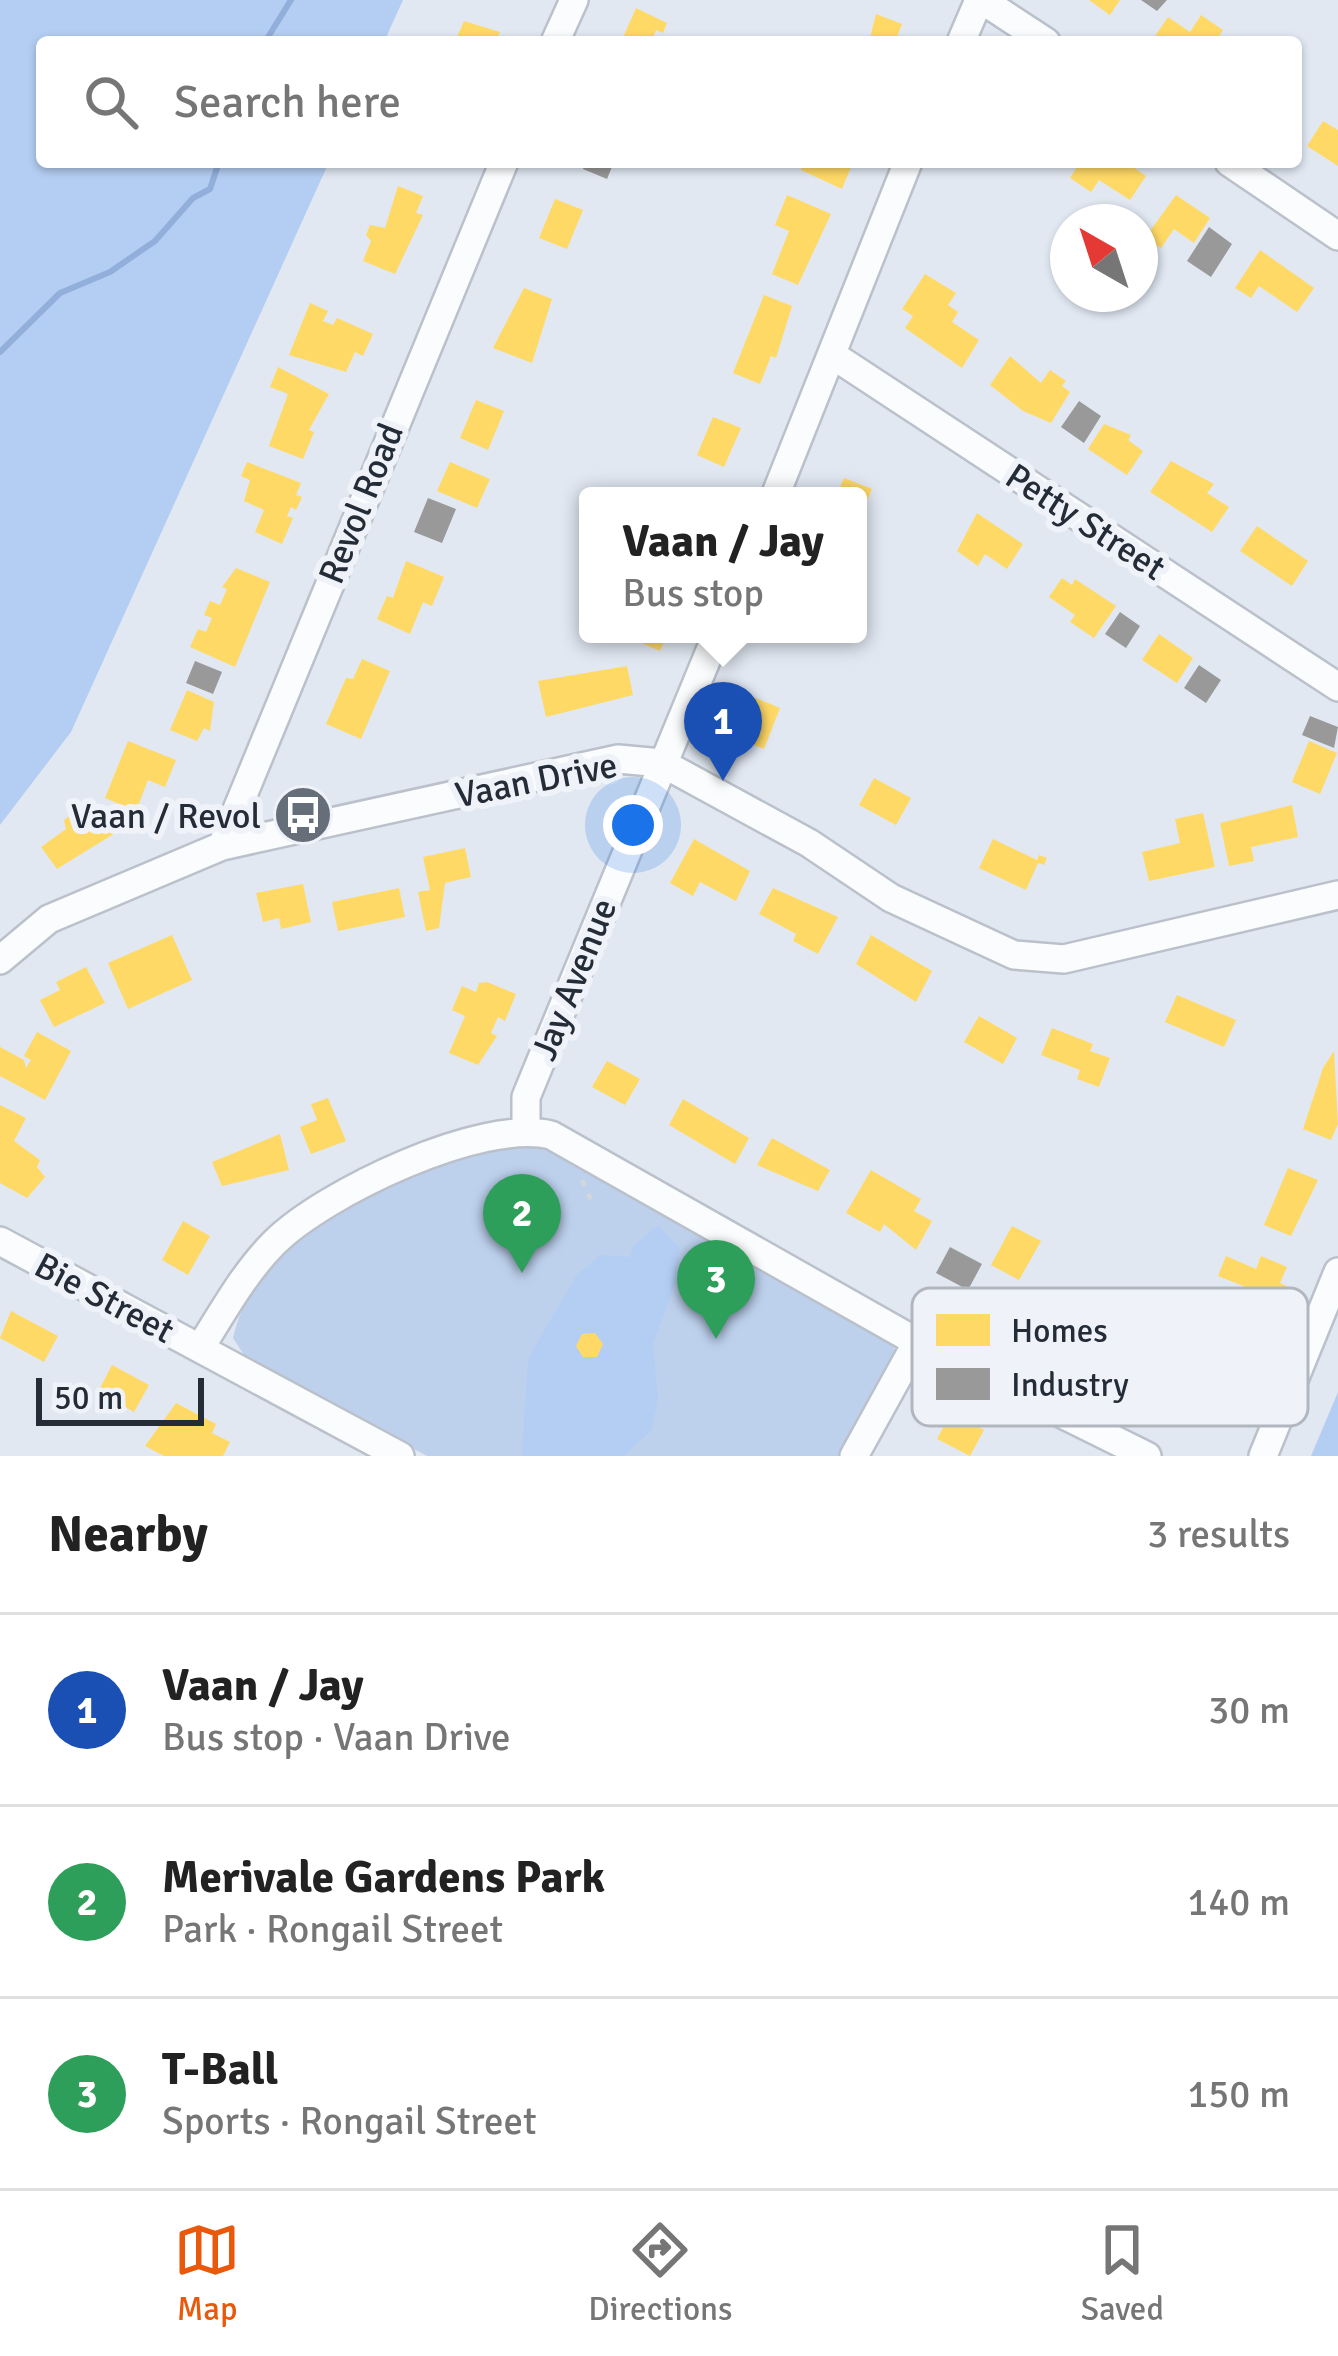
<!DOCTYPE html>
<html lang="en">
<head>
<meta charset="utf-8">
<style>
	body { margin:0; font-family:Signika,sans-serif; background:#f6f6f6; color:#222 }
	.compass { position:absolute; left:1050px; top:204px; width:108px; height:108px; border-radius:50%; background:#fff; box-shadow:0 3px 9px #0004; rotate:321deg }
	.scale { position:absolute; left:36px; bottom:30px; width:168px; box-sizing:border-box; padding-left:12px; border:6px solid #242c38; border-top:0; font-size:33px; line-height:42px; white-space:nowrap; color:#242c38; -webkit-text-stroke:9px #eff3f9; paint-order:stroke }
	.you { position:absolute; left:633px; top:825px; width:42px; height:42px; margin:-30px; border:9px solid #fff; border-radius:50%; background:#1a73e8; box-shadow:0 0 0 18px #1a73e833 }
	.badge { display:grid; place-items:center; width:78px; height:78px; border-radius:50%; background:#ea580c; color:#fff; font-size:39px; font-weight:700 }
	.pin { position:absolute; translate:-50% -99px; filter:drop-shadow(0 3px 6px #0008) }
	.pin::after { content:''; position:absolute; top:63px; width:42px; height:36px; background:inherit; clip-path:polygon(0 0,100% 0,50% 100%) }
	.popup { position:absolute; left:579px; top:487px; width:288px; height:156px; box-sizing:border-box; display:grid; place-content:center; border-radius:12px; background:#fff; filter:drop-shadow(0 3px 9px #0005); font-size:39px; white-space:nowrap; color:#767676 }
	.popup b { font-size:45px; color:#222 }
	.popup::after { content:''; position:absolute; left:50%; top:100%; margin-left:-24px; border:24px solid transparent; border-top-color:#fff }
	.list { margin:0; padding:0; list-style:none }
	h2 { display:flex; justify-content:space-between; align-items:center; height:156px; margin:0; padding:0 48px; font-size:51px }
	h2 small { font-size:39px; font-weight:400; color:#767676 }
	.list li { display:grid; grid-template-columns:78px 1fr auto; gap:36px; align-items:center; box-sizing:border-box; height:192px; padding:0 48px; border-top:3px solid #e0e0e0 }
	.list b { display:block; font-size:45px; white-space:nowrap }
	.list p { margin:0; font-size:39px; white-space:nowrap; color:#767676 }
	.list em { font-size:39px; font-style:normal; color:#767676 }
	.icon { flex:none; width:66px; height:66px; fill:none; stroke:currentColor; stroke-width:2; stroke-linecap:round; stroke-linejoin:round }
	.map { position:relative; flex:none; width:1338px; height:1456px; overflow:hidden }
	.search { position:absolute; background:#fff; box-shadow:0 3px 9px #0004; left:36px; right:36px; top:36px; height:132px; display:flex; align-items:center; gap:30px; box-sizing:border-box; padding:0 42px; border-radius:12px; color:#767676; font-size:45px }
	.sheet { height:732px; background:#fff }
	nav { display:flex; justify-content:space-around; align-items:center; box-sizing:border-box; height:168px; border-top:3px solid #e0e0e0; background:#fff; font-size:33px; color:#767676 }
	nav a { display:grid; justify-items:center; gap:6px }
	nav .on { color:#ea580c }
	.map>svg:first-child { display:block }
	.green { fill:#bdd1ed }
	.forest { fill:#b4cef3 }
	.homes { fill:#ffd966 }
	.industry { fill:#999 }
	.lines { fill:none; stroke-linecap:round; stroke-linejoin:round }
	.stream { stroke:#91afda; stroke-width:6 }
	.minor-casing { stroke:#bac1ca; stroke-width:32 }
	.path { stroke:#d4d7da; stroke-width:4.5; stroke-dasharray:6 9; stroke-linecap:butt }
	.minor { stroke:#fafcfd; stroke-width:27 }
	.labels { text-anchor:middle; stroke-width:12; stroke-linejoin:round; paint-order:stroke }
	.street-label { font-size:36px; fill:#242c38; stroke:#eff3f9 }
	.poi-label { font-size:36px; fill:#242c38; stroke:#eff3f9; text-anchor:end }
	.key { fill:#eff3f9; stroke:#b2b7bf; stroke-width:3 }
	.key-label { font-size:33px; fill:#242c38 }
</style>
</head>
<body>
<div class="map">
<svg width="1338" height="1456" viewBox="0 0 1338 1456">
	<rect width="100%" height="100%" fill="#e1e8f2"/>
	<path class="green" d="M514,1146L549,1147L884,1335L894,1346V1360L843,1456H427L246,1358L233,1338C258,1224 412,1166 514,1146Z"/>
	<path class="forest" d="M0,0H403L384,42H42V162H329L71,732L0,825Z
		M658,1225L679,1248L676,1281L653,1344L658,1399L651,1431L623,1456H522L528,1359L576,1276L600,1255L630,1257L633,1247Z
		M1338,1392V1456H1311Z"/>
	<path class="homes" d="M1089,0H1120L1110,15Z
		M636,8L667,23L663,33L656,30L652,42H621Z
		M876,14L902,24L895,42H869Z
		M1201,15L1223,30L1215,42H1151L1168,17L1190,32Z
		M464,21L500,32L495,42H455Z
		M1323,121L1338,130V166L1307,146Z
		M804,162H853L842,189L801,170Z
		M1080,162H1126L1146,176L1130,200L1099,180L1091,192L1070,178Z
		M398,186L423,196L416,213L423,215L395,274L363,261L371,241L366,235L370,225L385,228Z
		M787,195L831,214L798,285L772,274L789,231L775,225Z
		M1176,195L1210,218L1194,243L1174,229L1161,248L1145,238Z
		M555,199L583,210L567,249L539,238Z
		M1260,250L1314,288L1297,312L1259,286L1251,298L1235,288Z
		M925,274L956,293L948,305L958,312L952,322L979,340L962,368L905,328L913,316L902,309Z
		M524,288L552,299L532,363L493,348Z
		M764,295L792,306L776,358L771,356L760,384L733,373Z
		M310,303L328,311L323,321L333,325L337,318L373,334L363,356L355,352L346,372L289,355Z
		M1010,356L1041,383L1050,370L1066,381L1062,386L1070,392L1051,423L1023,411L990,385Z
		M278,367L329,394L309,430L314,432L303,459L269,446L288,394L270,387Z
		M476,400L504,411L488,450L460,438Z
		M713,417L741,428L724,467L697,455Z
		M1104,424L1131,435L1128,440L1143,451L1127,475L1088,449Z
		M1171,461L1214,484L1207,493L1229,507L1212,532L1150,492Z
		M247,462L301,483L296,495L302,497L296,510L291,507L287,516L293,518L282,544L255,532L264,510L244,501L250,480L241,476Z
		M450,462L490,479L477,508L437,491Z
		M844,478L872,489L858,522V496H836Z
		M977,513L1023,544L1007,569L985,554L978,566L957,551Z
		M1257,526L1308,561L1292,586L1240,551Z
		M406,561L444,577L432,606L423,602L410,634L377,619L387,596L393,598Z
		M236,568L270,582L235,667L190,647L198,629L206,632L212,618L204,615L210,601L220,605L227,589L222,587Z
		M1062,578L1072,585L1075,579L1116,606L1094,638L1070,622L1075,615L1049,597Z
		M634,634H667L660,651L632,639Z
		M1159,634L1193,658L1177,683L1142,660Z
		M362,659L390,671L361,739L326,724L346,678L353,679Z
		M627,666L633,695L546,717L538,681Z
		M187,690L214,702L210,731L204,728L197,741L170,730Z
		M751,696L780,708L764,749L734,737Z
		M128,741L176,760L165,787L148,780L136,811L105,798Z
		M1309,741L1337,753L1320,794L1292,782Z
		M874,778L911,798L896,825L859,805Z
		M102,804L120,830L57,869L41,847L66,829L64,820L71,815L79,819Z
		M1292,805L1298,837L1251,847L1254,861L1229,866L1220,823Z
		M1203,813L1215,867L1149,881L1142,852L1180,843L1175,819Z
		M694,839L750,871L736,901L700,882L693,896L670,883Z
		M993,839L1037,860L1039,855L1047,858L1044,865L1038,863L1026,890L979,868Z
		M465,848L471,877L445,883L439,928L426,931L418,892L430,890L423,857Z
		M303,884L311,922L281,929L279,918L263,922L256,893Z
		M399,888L405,917L338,931L332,902Z
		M773,888L838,917L818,954L793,941L796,934L759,914Z
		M172,935L192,980L128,1009L108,963Z
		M871,935L932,971L916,1002L856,964Z
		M86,967L105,1003L54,1027L40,1000L60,990L56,982Z
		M487,982L516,994L505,1021L498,1017L491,1033L497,1036L478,1065L449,1053L465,1016L452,1010L462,986L476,992L479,983Z
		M1177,995L1236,1020L1224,1047L1165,1022Z
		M979,1016L1017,1038L1003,1064L964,1042Z
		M1052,1028L1093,1044L1090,1051L1110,1058L1099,1087L1077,1079L1080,1070L1041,1055Z
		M37,1032L71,1051L45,1100L0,1076V1047L24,1060L26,1068L31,1060L24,1056Z
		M1334,1051L1338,1124L1331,1140L1303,1129L1323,1068Z
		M607,1061L640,1079L625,1105L592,1087Z
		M328,1098L346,1141L311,1154L300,1127L317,1120L311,1104Z
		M683,1099L749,1138L735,1164L669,1125Z
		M0,1105L26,1118L14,1141L40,1160L37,1167L45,1177L27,1198L0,1183Z
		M280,1134L289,1170L222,1186L212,1162Z
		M772,1138L830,1170L818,1191L757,1165Z
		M1288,1168L1318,1180L1291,1236L1264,1225Z
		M871,1170L921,1199L914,1211L932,1221L916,1250L884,1224L880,1232L846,1213Z
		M183,1221L210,1236L188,1275L162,1260Z
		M1012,1226L1041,1241L1019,1280L991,1265Z
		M1226,1256L1256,1269L1261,1256L1287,1267L1280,1283L1287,1286L1262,1333L1234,1322L1248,1288L1218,1276Z
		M1040,1296L1085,1320L1075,1340L1067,1335L1063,1342L1026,1322Z
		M11,1311L58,1336L44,1362L0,1338Z
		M595,1333L603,1344L597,1357H583L576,1346L582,1334Z
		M1220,1355L1248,1367L1231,1405L1204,1394L1210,1379L1203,1376L1207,1368L1214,1371Z
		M112,1365L149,1385L134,1412L98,1392Z
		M176,1403L216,1424L212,1433L230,1442L223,1456H164L145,1446Z
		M951,1412L984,1430L970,1456L937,1439Z"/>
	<path class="industry" d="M1141,0H1167L1157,11Z
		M585,162H614L607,179L583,169Z
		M1209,227L1232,244L1211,277L1187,261Z
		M1079,401L1101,416L1084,443L1061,427Z
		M428,498L456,509L442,543L414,532Z
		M1120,612L1140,626L1126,648L1105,634Z
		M195,661L222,672L213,694L186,683Z
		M1199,665L1221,680L1206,703L1184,688Z
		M1310,716L1338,727L1334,748L1302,735Z
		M950,1247L982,1264L968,1290L936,1273Z
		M1097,1291L1121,1298L1115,1308L1124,1313L1117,1327L1084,1315Z
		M1177,1323L1219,1332L1207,1360L1171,1338Z"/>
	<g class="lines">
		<path class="stream" d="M265,42L291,0
			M0,352L60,293L110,272L155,241L193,198L210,189L219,162"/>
		<defs>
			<path id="minor" d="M982,0L1046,42
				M555,42L574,0
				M961,42L979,0
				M1229,162L1338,236
				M834,356L1338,687
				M775,496L908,162
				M222,846L504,162
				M0,960L49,919L222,846L618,759L662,763L809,843L891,898L1014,955L1064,959L1338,895
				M526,1129V1097L717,634
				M0,1241L400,1456
				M200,1348C223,1312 244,1273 274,1243C324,1193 482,1118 551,1135L917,1342L1147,1456
				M854,1456L917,1342
				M1263,1456L1338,1272"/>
		</defs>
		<use href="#minor" class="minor-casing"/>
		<path class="path" d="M582,1180L592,1202"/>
		<use href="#minor" class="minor"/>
	</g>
	<defs>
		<symbol id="bus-disc" viewBox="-11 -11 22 22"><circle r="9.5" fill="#666e79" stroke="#eff3f9"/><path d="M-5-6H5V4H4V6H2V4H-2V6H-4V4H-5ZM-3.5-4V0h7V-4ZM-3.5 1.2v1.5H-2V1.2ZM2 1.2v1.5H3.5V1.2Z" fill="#fff"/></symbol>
	</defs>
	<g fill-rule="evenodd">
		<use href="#bus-disc" x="270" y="782" width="66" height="66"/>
	</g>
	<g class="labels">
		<g class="street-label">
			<text transform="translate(360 503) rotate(-68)" y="13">Revol Road</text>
			<text transform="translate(1086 521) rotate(33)" y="13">Petty Street</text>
			<text transform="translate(536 779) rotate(-11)" y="13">Vaan Drive</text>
			<text transform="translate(573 979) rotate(-68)" y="13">Jay Avenue</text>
			<text transform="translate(105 1297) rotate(28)" y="13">Bie Street</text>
		</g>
		<g class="poi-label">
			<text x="261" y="828">Vaan / Revol</text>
		</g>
	</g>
	<rect x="912" y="1288" width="396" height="138" rx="18" class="key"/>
	<rect x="936" y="1314" width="54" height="32" fill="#ffd966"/>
	<rect x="936" y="1368" width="54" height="32" fill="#999"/>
	<g class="key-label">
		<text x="1011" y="1342">Homes</text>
		<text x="1011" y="1396">Industry</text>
	</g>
</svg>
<svg class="compass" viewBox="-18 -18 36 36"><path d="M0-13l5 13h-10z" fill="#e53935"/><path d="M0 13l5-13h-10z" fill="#767676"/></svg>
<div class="scale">50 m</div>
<div class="you"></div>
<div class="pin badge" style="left:723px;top:781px;background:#1a4fb4">1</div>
<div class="popup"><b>Vaan / Jay</b>Bus stop</div>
<div class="pin badge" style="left:522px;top:1273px;background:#2e9e5b">2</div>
<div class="pin badge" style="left:716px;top:1339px;background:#2e9e5b">3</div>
<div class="search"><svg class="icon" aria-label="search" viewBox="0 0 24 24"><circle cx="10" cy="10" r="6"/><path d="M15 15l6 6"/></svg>Search here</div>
</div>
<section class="sheet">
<h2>Nearby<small>3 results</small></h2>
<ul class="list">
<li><span class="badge" style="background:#1a4fb4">1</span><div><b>Vaan / Jay</b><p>Bus stop · Vaan Drive</p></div><em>30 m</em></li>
<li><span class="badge" style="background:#2e9e5b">2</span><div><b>Merivale Gardens Park</b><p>Park · Rongail Street</p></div><em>140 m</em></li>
<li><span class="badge" style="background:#2e9e5b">3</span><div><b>T-Ball</b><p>Sports · Rongail Street</p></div><em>150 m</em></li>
</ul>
</section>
<nav>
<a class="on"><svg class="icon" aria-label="map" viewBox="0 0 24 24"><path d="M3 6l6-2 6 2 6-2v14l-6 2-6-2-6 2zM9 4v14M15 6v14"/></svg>Map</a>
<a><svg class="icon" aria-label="directions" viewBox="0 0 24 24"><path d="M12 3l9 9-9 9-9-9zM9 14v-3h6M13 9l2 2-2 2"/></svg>Directions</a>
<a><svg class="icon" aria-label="saved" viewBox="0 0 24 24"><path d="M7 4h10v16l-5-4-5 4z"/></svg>Saved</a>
</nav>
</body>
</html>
